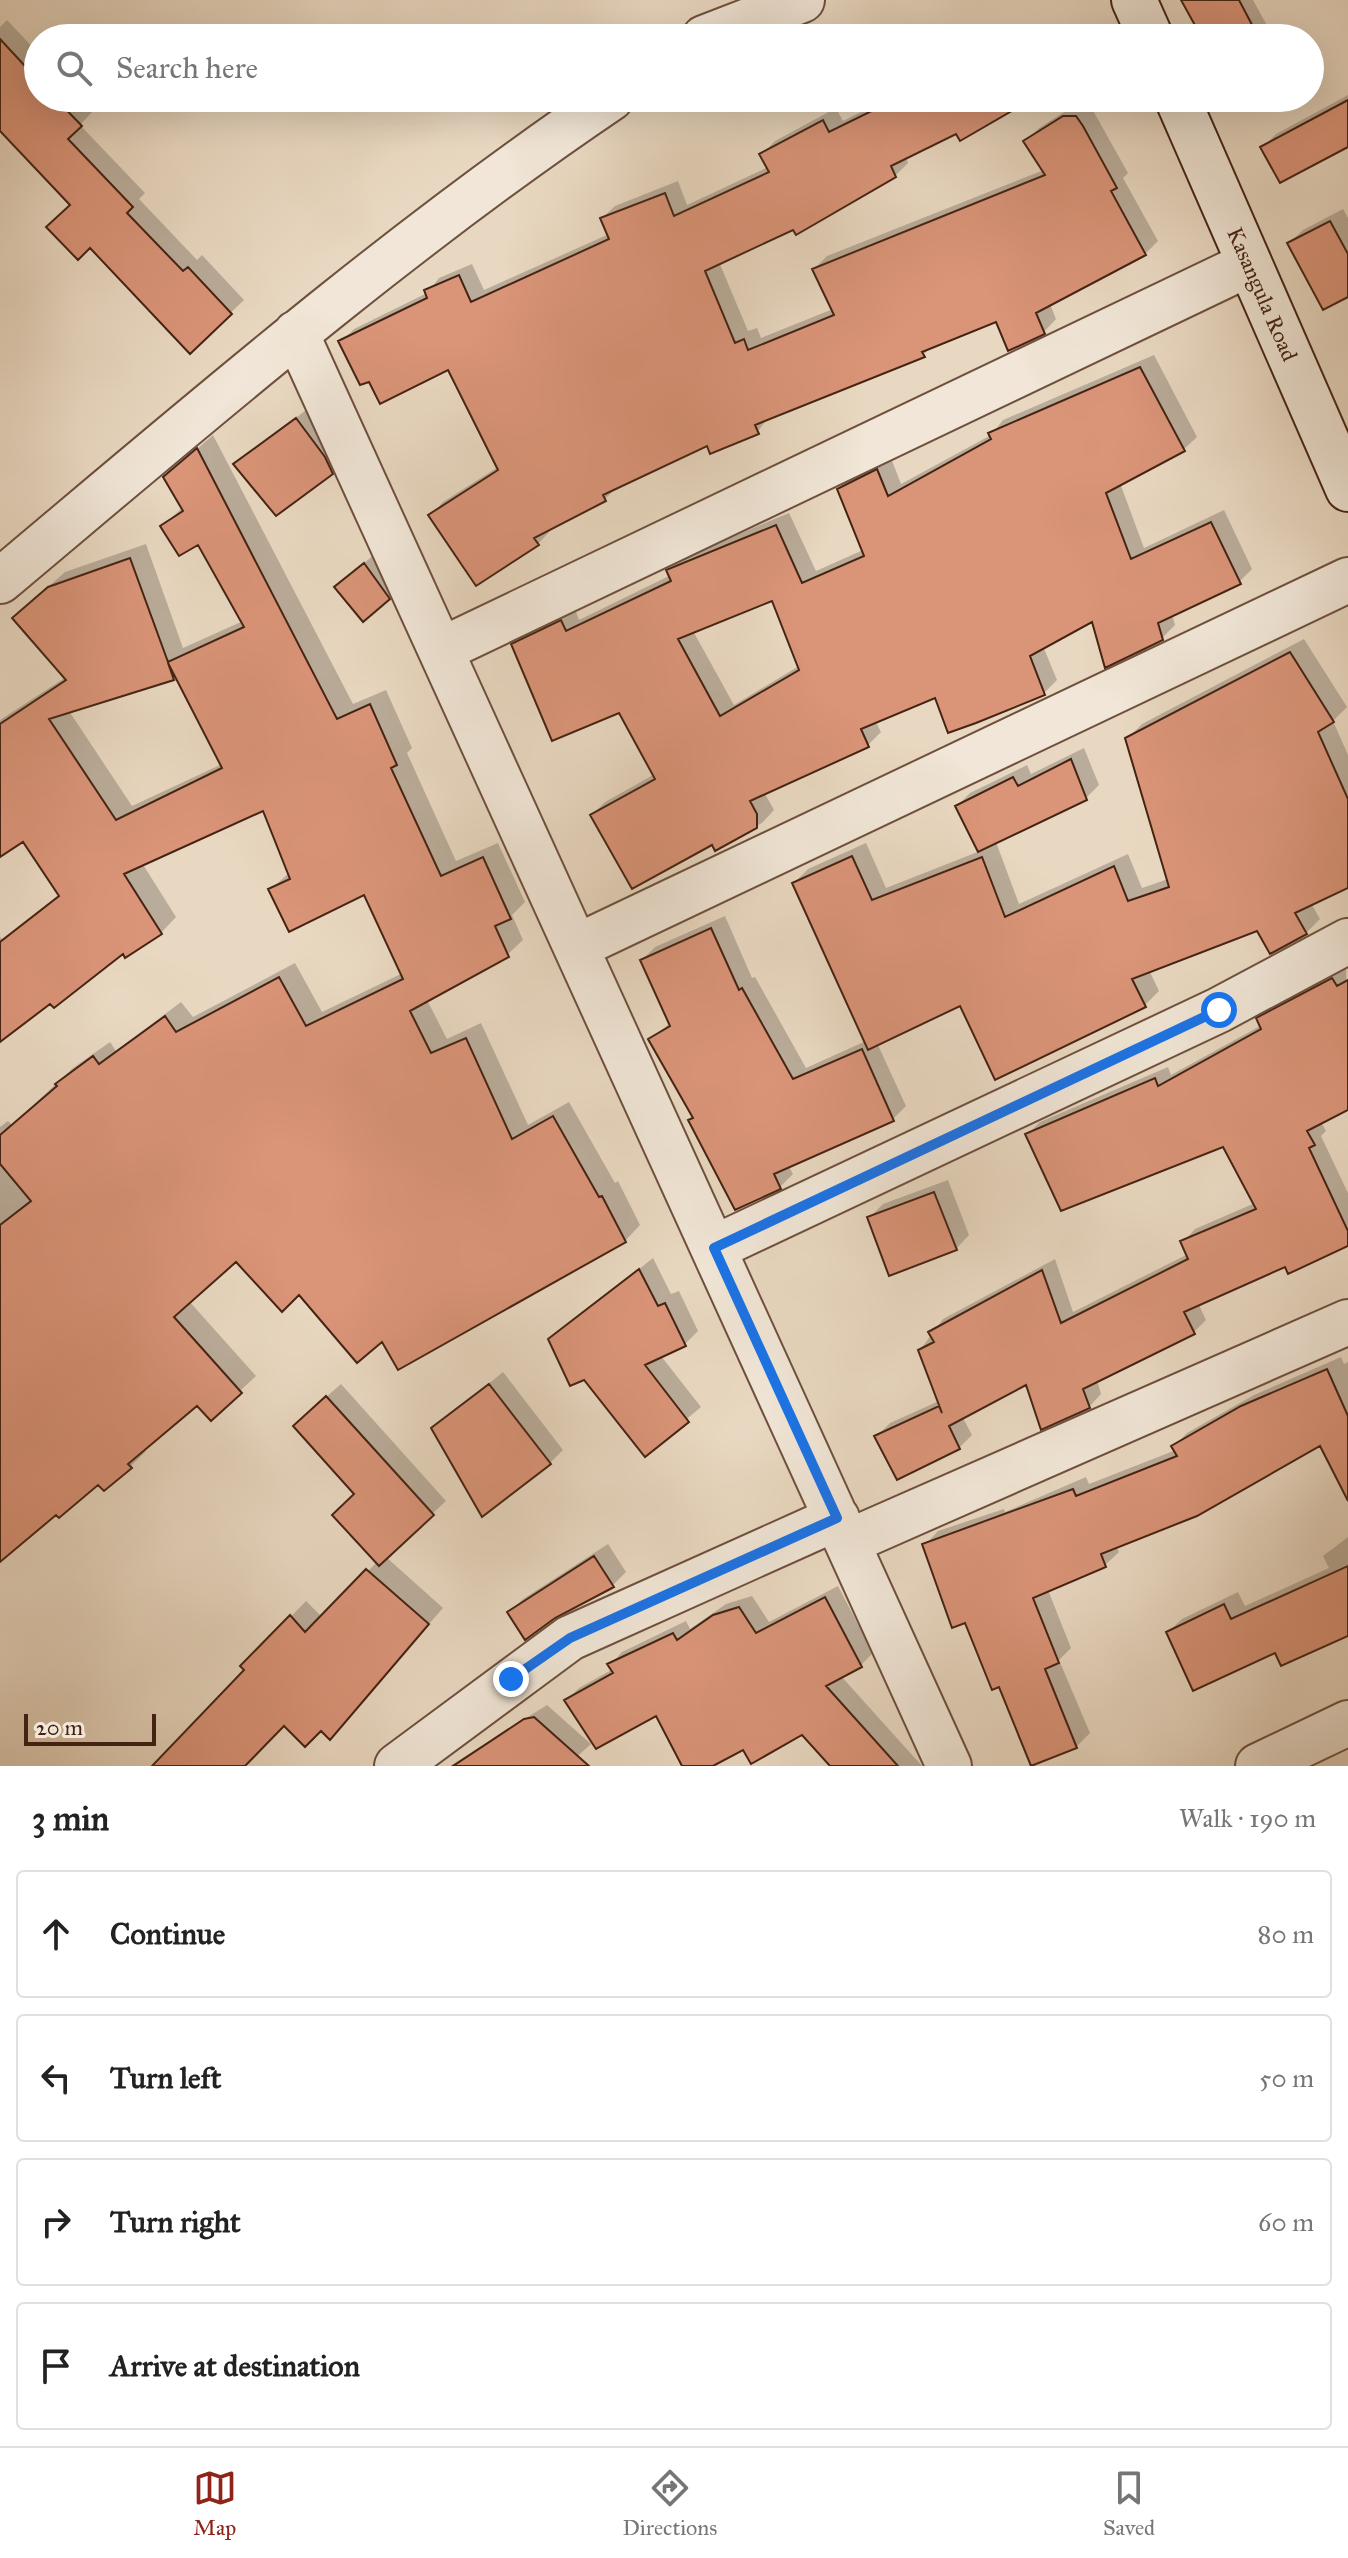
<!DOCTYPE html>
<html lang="en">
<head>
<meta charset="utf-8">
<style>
	body { margin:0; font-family:"IM FELL Great Primer",serif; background:#f2f2f2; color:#222 }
	.scale { position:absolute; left:24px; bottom:20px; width:132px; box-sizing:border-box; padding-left:8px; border:4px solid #452313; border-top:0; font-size:22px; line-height:28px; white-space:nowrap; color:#452313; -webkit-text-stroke:6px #f1e6d7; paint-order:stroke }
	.stop { position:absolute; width:24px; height:24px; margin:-18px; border:6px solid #1a73e8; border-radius:50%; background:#fff }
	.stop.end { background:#1a73e8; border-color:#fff; box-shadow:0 2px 8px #0008 }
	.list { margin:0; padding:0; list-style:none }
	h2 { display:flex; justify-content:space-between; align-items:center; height:104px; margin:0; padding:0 32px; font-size:34px }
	h2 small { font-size:26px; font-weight:400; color:#767676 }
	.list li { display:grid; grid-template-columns:52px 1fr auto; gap:24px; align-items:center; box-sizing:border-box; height:128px; margin:0 16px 16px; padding:0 16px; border:2px solid #e0e0e0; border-radius:8px }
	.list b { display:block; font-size:30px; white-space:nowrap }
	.list em { font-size:26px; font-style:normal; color:#767676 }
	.icon { flex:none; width:44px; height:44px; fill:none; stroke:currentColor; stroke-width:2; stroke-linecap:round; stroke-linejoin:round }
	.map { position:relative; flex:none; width:1348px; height:1766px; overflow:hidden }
	.search { position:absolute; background:#fff; box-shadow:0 8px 32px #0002; left:24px; right:24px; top:24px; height:88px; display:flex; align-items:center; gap:20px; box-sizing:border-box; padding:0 28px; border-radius:44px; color:#767676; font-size:30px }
	.sheet { height:680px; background:#fff }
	nav { display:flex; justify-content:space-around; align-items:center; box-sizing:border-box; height:112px; border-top:2px solid #e0e0e0; background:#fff; font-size:22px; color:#767676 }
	nav a { display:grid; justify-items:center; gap:4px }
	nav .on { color:#8f2418 }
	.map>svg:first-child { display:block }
	.shadow { fill:#0003; fill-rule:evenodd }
	.building { fill:#da9478; stroke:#452313; stroke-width:2; fill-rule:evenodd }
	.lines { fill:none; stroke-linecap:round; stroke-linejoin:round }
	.minor-casing { stroke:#6e503e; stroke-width:48 }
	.secondary-casing { stroke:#452313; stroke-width:48 }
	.minor { stroke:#f1e6d7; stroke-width:44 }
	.secondary { stroke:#f1e6d7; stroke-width:44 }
	.route { stroke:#1a73e8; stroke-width:10 }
	.labels { text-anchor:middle; stroke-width:8; stroke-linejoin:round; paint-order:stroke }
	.street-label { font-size:22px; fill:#452313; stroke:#f1e6d7 }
</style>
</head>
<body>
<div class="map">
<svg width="1348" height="1766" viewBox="0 0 1348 1766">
	<rect width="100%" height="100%" fill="#e9d8c1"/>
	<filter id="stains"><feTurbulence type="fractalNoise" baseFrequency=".0025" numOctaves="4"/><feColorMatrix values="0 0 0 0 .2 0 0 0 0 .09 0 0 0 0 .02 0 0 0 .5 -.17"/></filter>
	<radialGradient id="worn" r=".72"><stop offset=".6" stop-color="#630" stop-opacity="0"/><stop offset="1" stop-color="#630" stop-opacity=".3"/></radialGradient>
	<path class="shadow" d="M1198,0H1253L1274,38H1209Z
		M7,20L38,53V98H81L93,111L80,125L145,193L139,199L197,260L202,255L244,300L190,351L72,204L0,128V27Z
		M1348,95V145L1263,147L1276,134Z
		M888,98H1005L957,132L906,157L908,163L895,176L719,262L748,331L757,328L761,338L833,309L814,269L827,256L1044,170L1026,141L1039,128L1086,98L1128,173L1123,178L1158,241L1145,254L1050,304L1056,319L1044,332L997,319L934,344L923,355L769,417L757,432L708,443L618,486L605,499L548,528L550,531L538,544L431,515L443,502L498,467L449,368L370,379L341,342L354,329L427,293L439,278L472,264L484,290L609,234L602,218L615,206L678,181L687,205L768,167L762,154L775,141L836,108L843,121Z
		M1343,209L1348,218V295L1289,243L1303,230Z
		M1154,355L1197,437L1184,449L1120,483L1144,548L1224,510L1252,569L1239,582L1172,614L1175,625L1162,638L1093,619L1043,646L1057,680L1044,693L937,695L876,722L881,732L868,745L764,792L774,810L762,823L715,848L712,842L592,815L605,802L655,774L620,710L513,645L526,632L575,609L579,620L671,575L669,570L682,558L789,513L816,571L863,550L839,489L852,476L891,458L901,484L991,435L1003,420ZM773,599L799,666L734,705L693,631Z
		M310,407L345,459L331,472L236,464Z
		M213,435L353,704L386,690L412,748L407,753L456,861L498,843L525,902L512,915L523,940L507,955L427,1000L447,1039L481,1023L528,1125L569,1102L615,1183L618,1181L640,1225L625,1241L382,1339L236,1259L189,1301L256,1376L211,1418L197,1403L143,1449L146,1451L130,1467L98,1482L56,1512L0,1559V1127L8,1121L12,1125L73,1068L110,1042L116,1051L181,1002L193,1017L295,963L322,1012L403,973L365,892L270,890L289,873L264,808L142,863L176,917L161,933L124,951L0,1040V937L2,939L60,894L23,839L0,855V720L66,677L30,603L65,572L146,544L183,648L243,621L198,542L163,526L183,507L165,477ZM176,675L222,764L132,806L69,711Z
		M378,551L402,585L389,598L337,587Z
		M1304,639L1347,707L1333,721L1348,755V886L1311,903L1320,919L1306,933L1258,928L1149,970L1159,991L1145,1005L961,1004L877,1043L906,1106L893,1119L788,1165L793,1174L780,1187L736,1208L695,1116L650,1040L670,1023L642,960L655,947L725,916L752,978L755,977L806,1068L866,1041L794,883L808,869L866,843L886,888L980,851L957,806L970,793L1027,765L1031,774L1084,748L1099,785L1086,798L996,842L1019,904L1128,854L1142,888L1168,879L1128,738L1142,724Z
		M1346,966L1348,1108L1321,1122L1326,1131L1321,1136L1348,1193V1244L1286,1265L1198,1303L1206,1320L1194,1332L1097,1380L1101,1394L1089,1407L1027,1382L962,1416L972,1435L959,1448L877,1436L890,1423L939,1401L920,1350L943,1319L1055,1259L1073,1312L1188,1254L1183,1242L1195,1229L1255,1203L1224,1144L1028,1134L1040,1122L1168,1067L1171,1075L1262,1025L1259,1019L1272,1006Z
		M948,1180L969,1235L956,1249L869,1218L883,1204Z
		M653,1258L671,1294L679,1291L698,1331L685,1344L661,1356L701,1407L645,1454L551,1339Z
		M1341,1357L1344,1364L1348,1362V1496L1321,1443L1116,1546L1119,1552L1105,1565L1048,1590L1071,1648L1059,1660L1090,1733L1076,1747L1000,1685L925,1545L938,1531L1004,1509L1005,1512L1086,1477L1089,1484L1176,1450L1174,1446L1187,1433L1254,1395Z
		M503,1372L563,1450L550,1463L433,1429Z
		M341,1384L446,1501L386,1557L443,1608L330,1737L321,1728L284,1724L243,1766H151L247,1670L243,1666L306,1601L322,1617L378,1561L357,1494L308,1413Z
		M1348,1537V1633L1276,1650L1168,1632L1182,1619L1238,1592L1245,1606L1329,1568L1323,1556Z
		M608,1544L626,1572L613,1585L554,1616L510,1612L523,1599Z
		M838,1586L873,1653L861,1665L841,1676L922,1766H832L802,1733L744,1747L709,1766H684L657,1714L567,1700L579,1688L613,1669L610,1665L622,1652L686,1621L690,1629L726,1604L752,1596L769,1622Z
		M547,1705L591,1744L572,1761L575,1766H450Z"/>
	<path class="building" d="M1181,0H1239L1259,38H1202Z
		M0,39L38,80V98H55L82,126L68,139L133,207L127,213L183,271L188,267L232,314L190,354L90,248L78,260L46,227L70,205L0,131Z
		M898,98H1034L960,141L956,134L891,166L896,177L796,235L793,230L705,271L735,343L744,339L748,350L834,315L812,269L1045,175L1023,141L1063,116H1076L1083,126L1117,188L1111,191L1146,255L1036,313L1045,334L1008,351L996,322L922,352L925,357L755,425L759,434L710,454L707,446L603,495L606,501L534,538L539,545L476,586L428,515L498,470L448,370L380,404L369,382L360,385L338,341L427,298L424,290L459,275L471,302L609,239L600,218L665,193L674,216L769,172L759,154L823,120L829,132Z
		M1348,100V147L1280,183L1260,147Z
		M1330,221L1348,254V297L1323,310L1287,243Z
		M1140,367L1185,451L1106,493L1131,559L1211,522L1241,584L1158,623L1163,640L1105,668L1092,622L1030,656L1045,695L976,723L948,733L935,698L861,729L869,747L750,801L757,814V828L715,851L712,845L632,889L590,815L655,779L619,713L552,741L511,644L561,620L566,631L671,581L666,570L776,525L802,583L864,556L837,489L877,469L888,496L991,439L988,433ZM772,601L799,670L720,716L678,639Z
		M296,418L325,457L333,474L276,516L233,464Z
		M197,448L337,719L370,704L397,765L391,768L441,876L483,857L511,919L495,926L509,957L410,1011L431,1053L466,1038L512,1139L553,1116L599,1197L602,1196L626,1242L398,1370L382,1342L357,1363L299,1295L282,1312L236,1262L174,1317L242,1393L211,1421L197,1406L128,1464L132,1468L104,1491L98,1485L59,1518L56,1515L0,1562V1225L31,1201L0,1164V1135L57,1086L55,1084L93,1056L99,1064L165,1016L176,1032L279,977L306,1026L403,979L364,895L289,932L268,889L290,879L263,811L124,874L162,934L125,958L123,954L54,1008L50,1004L0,1042V942L59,896L23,842L0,857V724L66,680L12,618L48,587L130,558L168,662L244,627L198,545L179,556L160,526L183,511L163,477ZM168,663L222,768L116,820L49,719L174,680Z
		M364,563L390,599L363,622L334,587Z
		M1290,652L1334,722L1318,732L1348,799V888L1295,913L1307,934L1270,954L1257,931L1132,979L1146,1007L995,1080L960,1006L868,1050L792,883L852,856L872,900L982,857L1005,917L1114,866L1128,901L1169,887L1125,738Z
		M1071,759L1087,800L978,852L955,806L1013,777L1018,786Z
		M711,928L739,990L742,988L793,1079L862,1049L894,1121L774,1174L781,1189L735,1210L688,1120L693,1118L648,1039L670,1026L640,960Z
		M1332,978L1337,986L1348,980V1110L1307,1131L1315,1145L1309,1148L1348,1231V1246L1288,1274L1285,1267L1184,1312L1195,1334L1083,1389L1090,1408L1041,1430L1026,1385L949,1426L960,1449L897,1480L874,1436L939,1406L942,1413L918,1350L934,1342L928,1332L1042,1270L1061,1323L1188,1259L1180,1241L1256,1209L1223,1147L1061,1211L1025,1134L1155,1078L1158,1086L1261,1029L1256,1018Z
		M934,1192L957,1250L889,1276L867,1217Z
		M639,1269L658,1306L665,1303L686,1346L645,1365L689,1422L645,1457L584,1380L570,1386L548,1339Z
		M1327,1369L1348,1416V1501L1320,1446L1197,1516L1101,1554L1106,1567L1033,1598L1059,1663L1045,1669L1077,1748L1031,1766L999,1687L992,1690L965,1623L952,1628L922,1544L1073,1489L1076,1496L1177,1456L1171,1446L1241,1406Z
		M489,1384L551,1464L482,1517L431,1428Z
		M326,1396L434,1515L379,1566L332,1515L354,1494L293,1426Z
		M594,1556L614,1587L555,1618L525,1640L507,1612Z
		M1348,1566V1636L1281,1666L1275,1653L1193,1691L1166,1632L1224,1604L1231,1619Z
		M366,1569L429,1624L330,1740L321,1731L305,1747L284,1726L245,1766H152L244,1670L240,1666L290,1615L305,1632Z
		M825,1597L862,1667L826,1686L898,1766H830L802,1735L751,1764L743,1750L713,1766H682L656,1716L596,1749L564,1700L613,1673L607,1664L673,1633L677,1640L713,1615L739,1607L756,1633Z
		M534,1717L589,1766H453L524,1719Z"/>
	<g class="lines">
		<defs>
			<path id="minor" d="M704,38L802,0
				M296,333L949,1766
				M0,581C199,414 396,243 611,98
				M441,650L1249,264
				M576,947L1348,580
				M714,1248L1219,1010L1348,941
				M848,1542L1348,1322
				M397,1766L570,1638L837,1518
				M1258,1766L1348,1723"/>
			<g id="secondary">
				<path d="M1134,0L1151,38"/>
				<path id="s1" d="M1177,98L1348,489"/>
			</g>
		</defs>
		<use href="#minor" class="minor-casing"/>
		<use href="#secondary" class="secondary-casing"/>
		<use href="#minor" class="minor"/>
		<use href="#secondary" class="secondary"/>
	</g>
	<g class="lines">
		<path class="route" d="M511,1679L570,1638L837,1518L714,1248L1219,1010"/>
	</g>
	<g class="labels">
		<g class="street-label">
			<text dy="8" stroke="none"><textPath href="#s1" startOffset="214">Kasangula Road</textPath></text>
		</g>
	</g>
	<rect width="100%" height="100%" filter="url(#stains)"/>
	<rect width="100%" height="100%" fill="url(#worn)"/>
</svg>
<div class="scale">20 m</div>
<div class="stop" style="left:1219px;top:1010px"></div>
<div class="stop end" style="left:511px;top:1679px"></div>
<div class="search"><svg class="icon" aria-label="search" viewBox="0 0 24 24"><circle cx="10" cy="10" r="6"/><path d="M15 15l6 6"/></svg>Search here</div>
</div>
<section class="sheet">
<h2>3 min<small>Walk · 190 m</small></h2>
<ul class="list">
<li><svg class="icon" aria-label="ahead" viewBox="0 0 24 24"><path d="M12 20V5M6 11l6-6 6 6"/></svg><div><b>Continue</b></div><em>80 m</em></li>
<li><svg class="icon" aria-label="left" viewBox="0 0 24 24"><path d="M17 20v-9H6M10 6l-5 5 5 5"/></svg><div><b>Turn left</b></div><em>50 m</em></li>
<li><svg class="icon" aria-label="right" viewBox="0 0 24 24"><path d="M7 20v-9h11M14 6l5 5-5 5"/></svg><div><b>Turn right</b></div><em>60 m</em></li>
<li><svg class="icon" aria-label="arrive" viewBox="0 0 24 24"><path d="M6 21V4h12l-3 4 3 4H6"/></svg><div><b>Arrive at destination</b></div></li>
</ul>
</section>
<nav>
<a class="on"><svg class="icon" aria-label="map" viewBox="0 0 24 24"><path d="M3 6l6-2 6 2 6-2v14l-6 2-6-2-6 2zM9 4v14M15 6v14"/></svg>Map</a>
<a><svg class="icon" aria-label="directions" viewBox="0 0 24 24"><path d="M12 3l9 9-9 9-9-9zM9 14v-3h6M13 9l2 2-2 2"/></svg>Directions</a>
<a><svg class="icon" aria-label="saved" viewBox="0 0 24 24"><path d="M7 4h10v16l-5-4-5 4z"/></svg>Saved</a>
</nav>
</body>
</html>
